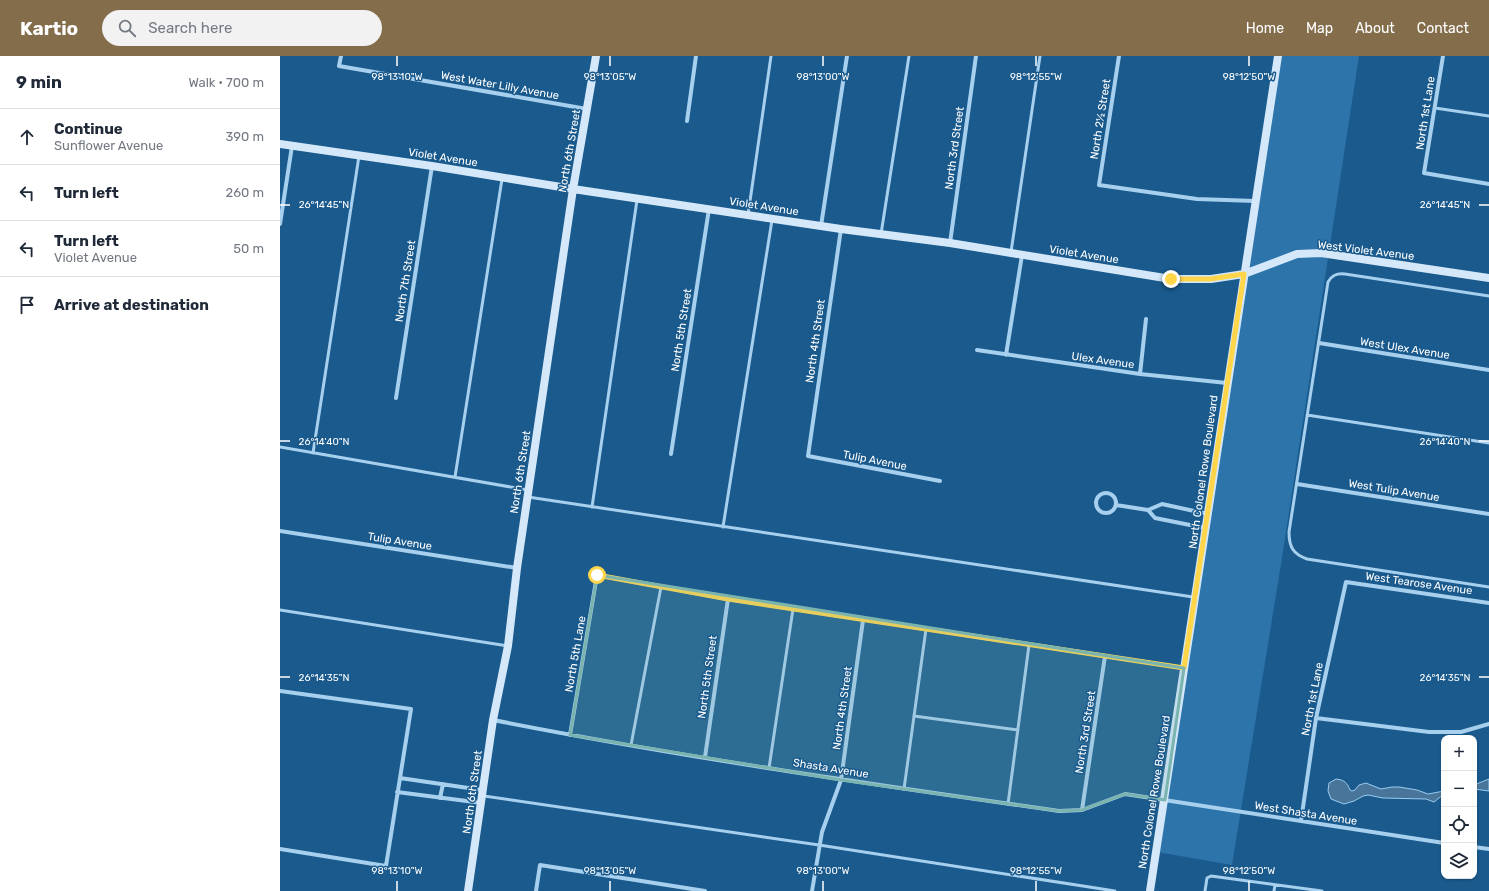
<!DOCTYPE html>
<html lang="en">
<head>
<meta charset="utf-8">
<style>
	body { margin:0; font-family:Rubik,sans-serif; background:#f2f2f3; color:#1f2937 }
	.controls { position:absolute; right:12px; bottom:12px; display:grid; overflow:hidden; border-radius:8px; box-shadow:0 1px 3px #0004 }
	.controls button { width:36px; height:36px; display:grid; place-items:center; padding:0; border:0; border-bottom:1px solid #e0e1e3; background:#fff; color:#1f2937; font:20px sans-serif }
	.stop { position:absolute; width:12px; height:12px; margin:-9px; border:3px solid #ffd54a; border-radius:50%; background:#fff }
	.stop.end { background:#ffd54a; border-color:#fff; box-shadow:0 1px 4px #0008 }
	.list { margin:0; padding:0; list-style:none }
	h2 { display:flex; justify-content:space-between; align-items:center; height:52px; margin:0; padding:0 16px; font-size:17px }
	h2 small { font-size:13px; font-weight:400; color:#747a83 }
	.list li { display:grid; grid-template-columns:26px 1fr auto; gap:12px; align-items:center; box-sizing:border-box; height:56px; padding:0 16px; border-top:1px solid #e0e1e3 }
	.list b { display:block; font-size:15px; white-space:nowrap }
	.list p { margin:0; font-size:13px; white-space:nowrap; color:#747a83 }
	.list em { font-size:13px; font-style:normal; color:#747a83 }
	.icon { flex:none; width:22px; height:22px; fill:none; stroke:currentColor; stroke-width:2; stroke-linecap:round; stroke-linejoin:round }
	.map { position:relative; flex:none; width:1209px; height:835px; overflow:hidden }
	header { display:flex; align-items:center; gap:24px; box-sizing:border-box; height:56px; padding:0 20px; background:#846d4b; color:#fff }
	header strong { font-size:19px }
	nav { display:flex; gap:22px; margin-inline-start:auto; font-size:14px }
	.search { width:280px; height:36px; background:#f2f2f3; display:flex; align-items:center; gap:10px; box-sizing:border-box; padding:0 14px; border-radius:22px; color:#747a83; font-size:15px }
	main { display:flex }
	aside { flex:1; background:#fff }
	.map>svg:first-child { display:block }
	.green { fill:#2d74ab }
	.water { fill:#49759a; stroke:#9accf0 }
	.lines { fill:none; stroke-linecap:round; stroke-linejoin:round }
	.lane { stroke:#a7cfee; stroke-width:3 }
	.street { stroke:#a7cfee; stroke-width:4 }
	.secondary { stroke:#d4e8fa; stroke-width:8 }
	.route { stroke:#ffd54a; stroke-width:5 }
	.marked { fill:#7bb4af; fill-opacity:0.2; stroke:#7bb4af; stroke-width:3; stroke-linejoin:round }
	.ticks { fill:none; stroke:#fff; stroke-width:1.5 }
	.labels { text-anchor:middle; stroke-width:3; stroke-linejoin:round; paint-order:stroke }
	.street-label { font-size:11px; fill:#fff; stroke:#1a5a8d }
	.ticks-label { font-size:10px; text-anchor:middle; fill:#fff; stroke:#1a5a8d; stroke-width:3; stroke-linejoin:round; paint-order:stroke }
</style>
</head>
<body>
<header>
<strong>Kartio</strong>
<div class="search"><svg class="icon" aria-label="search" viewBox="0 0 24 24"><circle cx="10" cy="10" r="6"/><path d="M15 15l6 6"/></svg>Search here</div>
<nav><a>Home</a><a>Map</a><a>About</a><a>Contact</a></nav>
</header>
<main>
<aside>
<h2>9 min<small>Walk · 700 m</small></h2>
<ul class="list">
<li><svg class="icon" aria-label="ahead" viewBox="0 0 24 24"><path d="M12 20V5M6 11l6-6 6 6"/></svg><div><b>Continue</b><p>Sunflower Avenue</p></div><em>390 m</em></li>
<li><svg class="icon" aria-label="left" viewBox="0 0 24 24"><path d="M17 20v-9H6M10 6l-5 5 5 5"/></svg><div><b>Turn left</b></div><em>260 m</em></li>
<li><svg class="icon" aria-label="left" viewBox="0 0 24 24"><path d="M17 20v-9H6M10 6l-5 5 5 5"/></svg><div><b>Turn left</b><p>Violet Avenue</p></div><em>50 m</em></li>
<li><svg class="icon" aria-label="arrive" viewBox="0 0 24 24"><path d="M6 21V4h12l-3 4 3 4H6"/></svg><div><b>Arrive at destination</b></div></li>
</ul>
</aside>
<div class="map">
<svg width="1209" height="835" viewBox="0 0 1209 835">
	<rect width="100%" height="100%" fill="#1a5a8d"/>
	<path class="green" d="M1001,0H1079L1002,502L952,809L877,796Z"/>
	<path class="water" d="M1056,723C1065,724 1067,727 1070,734L1072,735L1075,734L1079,729L1086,727L1101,733L1112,731H1119L1137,734L1148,738L1164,735V738L1154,746L1146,743L1103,742L1088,739L1083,740L1074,745L1064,748L1051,743L1048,735L1049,727Z
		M1209,723V735L1194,733V729Z"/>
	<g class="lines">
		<path class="lane" d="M1155,52L1209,60
			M468,159L491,0
			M601,178L629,0
			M731,196L760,0
			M1209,240L1065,218C1057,217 1052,219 1048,226L1009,476C1009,491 1013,498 1027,503L1209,531
			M1027,359L1209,387
			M0,391L248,434
			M33,397L79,100
			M175,421L222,123
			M248,441L913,541
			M312,451L357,144
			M443,471L492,164
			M0,554L228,590
			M634,660L738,674
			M351,689L381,531
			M489,712L513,553
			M624,733L646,573
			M204,740L539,789L835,835
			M728,748L749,589
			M925,835L927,822L931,820L1042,835
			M994,835L995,829"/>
		<path class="street" d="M61,0L59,10L307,53
			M839,0L819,129L917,143L975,145
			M1163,0L1144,117L1209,128
			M407,65L416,0
			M0,168L12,90
			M541,170L567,0
			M561,173L528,400L660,425
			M670,187L696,0
			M1039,287L1209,314
			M697,294L860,318L947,327
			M726,299L742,199
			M860,318L866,263
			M116,342L152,110
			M391,398L429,153
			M1017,428L1209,458
			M816 447a10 10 0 1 1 20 0a10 10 0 1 1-20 0Z
			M836,449L868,454L882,448L928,458
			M868,454L875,462L925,472
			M0,475L237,512
			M0,635L131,653L106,810L0,793
			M1036,662L1149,676H1181L1209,668
			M213,664C401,701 590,728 779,755L802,754L845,738L1164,787
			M290,679L317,519L448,543L904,612
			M425,701L448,543
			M120,722L202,734
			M117,736L202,747
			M160,742L163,728
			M802,754L825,600
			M1021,765L1036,662L1066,526L1209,547
			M1194,791L1209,793
			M256,835L260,809L425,835
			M532,835L542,776L561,724L583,564"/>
		<path class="secondary" d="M0,88L152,110L293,133L561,173L670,187L891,223H931L964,218L1017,198L1041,197L1209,222
			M188,835L213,664L228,590L237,512L293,133L316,0
			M870,835L998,0"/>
	</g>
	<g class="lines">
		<path class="route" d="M317,519L448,543L904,612L964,218L930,223H891"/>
	</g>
	<path class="marked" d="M317,519L904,612L885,744L845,738L802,754L779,755L561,724L290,679Z"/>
	<path class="ticks" d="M117,0V10M330,0V10M543,0V10M756,0V10M969,0V10M0,149H10M1199,149H1209M0,385H10M1199,385H1209M0,621H10M1199,621H1209M117,825V835M330,825V835M543,825V835M756,825V835M969,825V835"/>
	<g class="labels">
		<g class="street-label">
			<text transform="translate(220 29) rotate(10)" y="4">West Water Lilly Avenue</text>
			<text transform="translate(1145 57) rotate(-81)" y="4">North 1st Lane</text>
			<text transform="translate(820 63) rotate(-81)" y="4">North 2½ Street</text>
			<text transform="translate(674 92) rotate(-82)" y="4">North 3rd Street</text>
			<text transform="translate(289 95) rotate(-80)" y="4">North 6th Street</text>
			<text transform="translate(163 101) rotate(9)" y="4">Violet Avenue</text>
			<text transform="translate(484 150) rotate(9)" y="4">Violet Avenue</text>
			<text transform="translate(1086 194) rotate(7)" y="4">West Violet Avenue</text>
			<text transform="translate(804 198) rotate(9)" y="4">Violet Avenue</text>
			<text transform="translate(125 225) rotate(-81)" y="4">North 7th Street</text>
			<text transform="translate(401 274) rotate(-81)" y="4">North 5th Street</text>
			<text transform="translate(535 285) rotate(-82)" y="4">North 4th Street</text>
			<text transform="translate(1125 292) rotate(9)" y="4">West Ulex Avenue</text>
			<text transform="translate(823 304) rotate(8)" y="4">Ulex Avenue</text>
			<text transform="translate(595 404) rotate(11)" y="4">Tulip Avenue</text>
			<text transform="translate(240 416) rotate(-81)" y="4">North 6th Street</text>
			<text transform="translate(923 416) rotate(-82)" y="4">North Colonel Rowe Boulevard</text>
			<text transform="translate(1114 434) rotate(9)" y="4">West Tulip Avenue</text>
			<text transform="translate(120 485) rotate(9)" y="4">Tulip Avenue</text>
			<text transform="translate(1139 527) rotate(8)" y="4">West Tearose Avenue</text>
			<text transform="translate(295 598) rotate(-80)" y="4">North 5th Lane</text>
			<text transform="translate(427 621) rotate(-82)" y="4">North 5th Street</text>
			<text transform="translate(1032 643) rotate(-79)" y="4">North 1st Lane</text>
			<text transform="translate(562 652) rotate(-82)" y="4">North 4th Street</text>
			<text transform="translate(805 676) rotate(-81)" y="4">North 3rd Street</text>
			<text transform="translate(551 712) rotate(9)" y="4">Shasta Avenue</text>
			<text transform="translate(192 736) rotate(-82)" y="4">North 6th Street</text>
			<text transform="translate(874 736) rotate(-81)" y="4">North Colonel Rowe Boulevard</text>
			<text transform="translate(1026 757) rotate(9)" y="4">West Shasta Avenue</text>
		</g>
	</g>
	<g class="ticks-label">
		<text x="117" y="24">98°13'10"W</text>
		<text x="330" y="24">98°13'05"W</text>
		<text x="543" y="24">98°13'00"W</text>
		<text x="756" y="24">98°12'55"W</text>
		<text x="969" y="24">98°12'50"W</text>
		<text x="44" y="152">26°14'45"N</text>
		<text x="1165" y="152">26°14'45"N</text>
		<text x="44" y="389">26°14'40"N</text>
		<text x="1165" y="389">26°14'40"N</text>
		<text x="44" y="625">26°14'35"N</text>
		<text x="1165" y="625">26°14'35"N</text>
		<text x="117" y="818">98°13'10"W</text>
		<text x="330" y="818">98°13'05"W</text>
		<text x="543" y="818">98°13'00"W</text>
		<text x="756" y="818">98°12'55"W</text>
		<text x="969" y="818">98°12'50"W</text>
	</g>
</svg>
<div class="controls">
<button>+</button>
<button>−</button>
<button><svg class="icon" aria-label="locate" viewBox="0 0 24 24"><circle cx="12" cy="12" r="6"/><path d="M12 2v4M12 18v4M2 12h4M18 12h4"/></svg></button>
<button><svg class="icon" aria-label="layers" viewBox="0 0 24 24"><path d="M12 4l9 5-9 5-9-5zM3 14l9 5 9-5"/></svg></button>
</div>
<div class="stop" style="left:317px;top:519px"></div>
<div class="stop end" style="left:891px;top:223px"></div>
</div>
</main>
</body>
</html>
